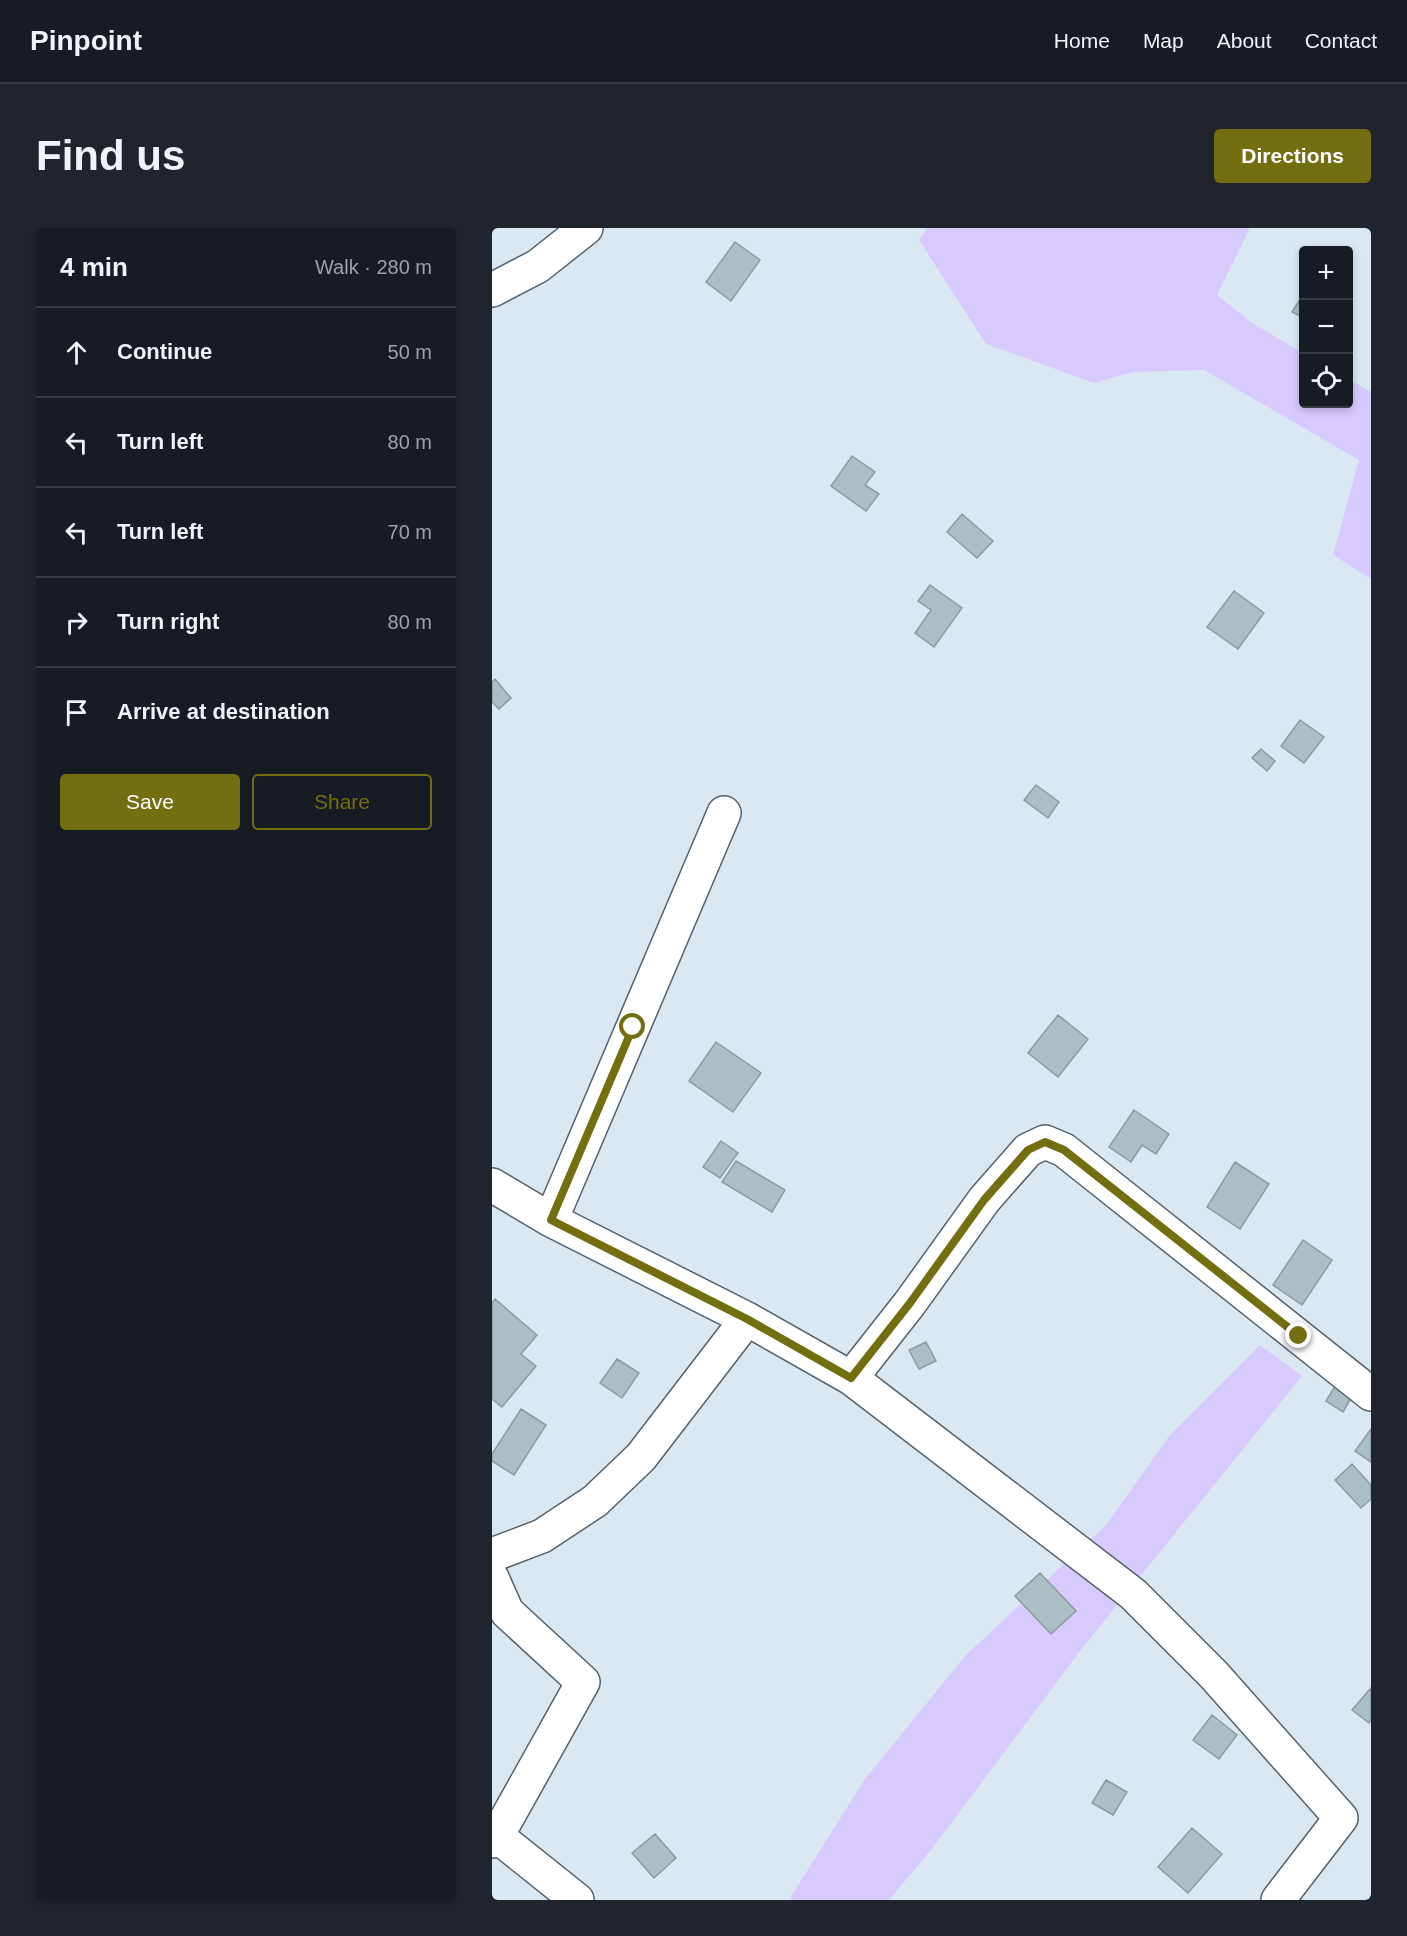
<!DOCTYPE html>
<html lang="en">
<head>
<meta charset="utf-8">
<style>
	body { margin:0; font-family:Helvetica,sans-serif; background:#20242c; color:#f1f3f6 }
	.controls { position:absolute; right:18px; top:18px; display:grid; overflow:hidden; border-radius:6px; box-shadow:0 3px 9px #0003 }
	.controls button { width:54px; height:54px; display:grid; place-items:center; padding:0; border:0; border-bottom:2px solid #363941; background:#171b24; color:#f1f3f6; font:30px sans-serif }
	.stop { position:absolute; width:18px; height:18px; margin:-14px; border:4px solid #736f10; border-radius:50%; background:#fff }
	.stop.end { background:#736f10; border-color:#fff; box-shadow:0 2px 6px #0008 }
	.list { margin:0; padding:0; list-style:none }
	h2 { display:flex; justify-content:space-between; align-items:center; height:78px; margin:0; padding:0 24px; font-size:26px }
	h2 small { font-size:20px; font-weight:400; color:#9ea1a6 }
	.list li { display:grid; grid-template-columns:39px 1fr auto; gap:18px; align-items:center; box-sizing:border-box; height:90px; padding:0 24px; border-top:2px solid #363941 }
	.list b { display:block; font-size:22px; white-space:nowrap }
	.list em { font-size:20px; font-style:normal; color:#9ea1a6 }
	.actions { display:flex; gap:12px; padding:18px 24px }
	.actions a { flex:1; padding:14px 0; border:2px solid #736f10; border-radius:6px; text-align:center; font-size:21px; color:#736f10 }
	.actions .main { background:#736f10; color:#fff }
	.icon { flex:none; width:33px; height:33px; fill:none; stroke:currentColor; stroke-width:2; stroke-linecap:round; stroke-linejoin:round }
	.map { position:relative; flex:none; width:879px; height:1672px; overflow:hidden; border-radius:6px }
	header { display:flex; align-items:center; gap:36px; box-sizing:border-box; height:84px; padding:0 30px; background:#171b24; border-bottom:2px solid #363941 }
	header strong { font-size:28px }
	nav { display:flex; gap:33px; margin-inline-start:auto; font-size:21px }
	.intro { display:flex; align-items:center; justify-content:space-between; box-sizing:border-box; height:144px; padding:0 36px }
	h1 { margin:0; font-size:42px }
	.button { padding:15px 27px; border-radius:6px; background:#736f10; color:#fff; font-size:21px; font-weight:700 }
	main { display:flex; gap:36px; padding:0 36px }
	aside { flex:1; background:#171b24; border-radius:6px; box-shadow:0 3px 9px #0003 }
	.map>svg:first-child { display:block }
	.green { fill:#d7caff }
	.building { fill:#abbec3; stroke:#8a9ca1; stroke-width:1.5 }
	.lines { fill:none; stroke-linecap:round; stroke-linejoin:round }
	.minor-casing { stroke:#55616b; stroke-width:36 }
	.tertiary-casing { stroke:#55616b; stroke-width:36 }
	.minor { stroke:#fff; stroke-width:33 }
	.tertiary { stroke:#fff; stroke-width:33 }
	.route { stroke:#736f10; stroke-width:8 }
</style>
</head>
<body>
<header>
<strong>Pinpoint</strong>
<nav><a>Home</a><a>Map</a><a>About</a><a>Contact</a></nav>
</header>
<div class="intro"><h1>Find us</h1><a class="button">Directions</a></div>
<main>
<aside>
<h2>4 min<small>Walk · 280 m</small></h2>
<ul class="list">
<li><svg class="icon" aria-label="ahead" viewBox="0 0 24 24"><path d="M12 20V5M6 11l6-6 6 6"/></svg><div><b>Continue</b></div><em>50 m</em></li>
<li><svg class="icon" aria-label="left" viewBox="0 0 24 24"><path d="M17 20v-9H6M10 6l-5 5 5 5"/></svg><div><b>Turn left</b></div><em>80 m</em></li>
<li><svg class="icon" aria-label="left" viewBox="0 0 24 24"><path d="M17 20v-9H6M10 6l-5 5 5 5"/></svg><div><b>Turn left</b></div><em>70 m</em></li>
<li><svg class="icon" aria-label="right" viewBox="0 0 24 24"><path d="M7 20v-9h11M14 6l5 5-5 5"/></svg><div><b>Turn right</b></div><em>80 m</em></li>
<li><svg class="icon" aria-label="arrive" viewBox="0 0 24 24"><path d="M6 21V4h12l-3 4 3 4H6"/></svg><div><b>Arrive at destination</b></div></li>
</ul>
<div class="actions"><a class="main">Save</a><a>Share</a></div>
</aside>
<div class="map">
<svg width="879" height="1672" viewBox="0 0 879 1672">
	<rect width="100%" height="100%" fill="#dae8f4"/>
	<path class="green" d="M435,0H758L725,67L760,95L811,125L812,176H856L857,151L879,164V351L841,327L867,232L712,142L641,144L602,155L494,116L427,12Z
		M768,1117L810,1148L588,1423L439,1622L397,1672H300L298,1670L373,1551L474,1427L614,1297L678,1207Z"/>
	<path class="building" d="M243,14L268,32L239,73L214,54Z
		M812,65V90L800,84Z
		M360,228L383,244L373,257L387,266L374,283L339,258Z
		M470,286L501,313L485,330L455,304Z
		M438,357L470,380L442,419L423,405L439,382L426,373Z
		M742,363L772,385L746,421L715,399Z
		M3,451L19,470L7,481L0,474V454Z
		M808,492L832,509L812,535L789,518Z
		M769,521L783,533L775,543L760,530Z
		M544,557L567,574L556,590L532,572Z
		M566,787L596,811L566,849L536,825Z
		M224,814L269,845L241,884L197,853Z
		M642,882L677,906L664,926L650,917L639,934L617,919Z
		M229,913L246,925L228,950L211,939Z
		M244,933L293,962L280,984L230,954Z
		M743,934L777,956L748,1001L715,979Z
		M811,1012L840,1032L810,1077L781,1057Z
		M3,1071L45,1107L29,1126L44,1138L10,1179L0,1171V1075Z
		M434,1114L444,1133L427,1141L417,1122Z
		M125,1131L147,1145L130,1170L108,1155Z
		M848,1150L865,1160L851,1184L834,1173Z
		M29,1181L54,1197L22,1247L0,1233V1226Z
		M879,1201V1234L863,1223Z
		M860,1236L879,1257V1271L869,1280L843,1252Z
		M548,1345L584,1383L559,1406L523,1368Z
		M879,1460V1492L877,1495L860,1482Z
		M720,1487L745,1507L727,1531L701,1512Z
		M614,1552L635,1564L621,1587L600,1575Z
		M700,1600L730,1626L696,1665L666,1639Z
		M163,1606L184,1630L162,1650L140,1625Z"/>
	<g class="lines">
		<defs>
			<path id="minor" d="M0,957L59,992L255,1091L359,1150L418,1075L492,972L536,922L553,914L572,922L879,1166
				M59,992L232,585
				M359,1150L641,1366L722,1447L849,1590L786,1672
				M0,1327L50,1308L103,1273L149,1229L255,1091
				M0,1350L15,1384L91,1454L5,1608
				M0,1613L5,1608L85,1672"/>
			<path id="tertiary" d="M0,62L46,38L94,0"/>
		</defs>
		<use href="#minor" class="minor-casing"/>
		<use href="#tertiary" class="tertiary-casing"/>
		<use href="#minor" class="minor"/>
		<use href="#tertiary" class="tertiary"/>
	</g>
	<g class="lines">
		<path class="route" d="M141,799L59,992L255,1091L359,1150L418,1075L492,972L536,922L553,914L572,922L807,1108"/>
	</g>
</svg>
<div class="controls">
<button>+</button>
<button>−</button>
<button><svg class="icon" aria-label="locate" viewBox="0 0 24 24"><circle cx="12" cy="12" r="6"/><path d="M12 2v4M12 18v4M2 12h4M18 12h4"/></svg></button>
</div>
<div class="stop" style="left:141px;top:799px"></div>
<div class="stop end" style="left:807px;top:1108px"></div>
</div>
</main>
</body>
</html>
